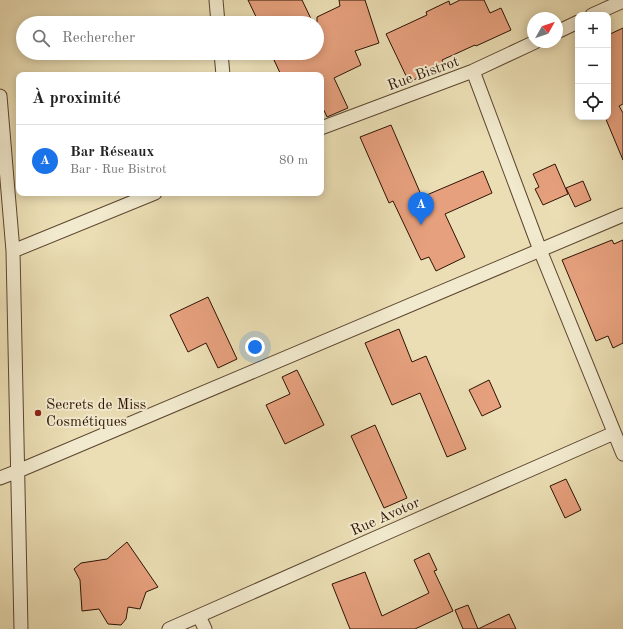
<!DOCTYPE html>
<html lang="fr">
<head>
<meta charset="utf-8">
<style>
	body { margin:0; font-family:"Old Standard TT",serif; background:#f6f6f6; color:#222 }
	.controls { position:absolute; right:12px; top:12px; display:grid; overflow:hidden; border-radius:8px; box-shadow:0 2px 10px #0003 }
	.controls button { width:36px; height:36px; display:grid; place-items:center; padding:0; border:0; border-bottom:1px solid #e0e0e0; background:#fff; color:#222; font:20px sans-serif }
	.compass { position:absolute; left:527px; top:12px; width:36px; height:36px; border-radius:50%; background:#fff; box-shadow:0 2px 10px #0003; rotate:50deg }
	.you { position:absolute; left:255px; top:347px; width:14px; height:14px; margin:-10px; border:3px solid #fff; border-radius:50%; background:#1a73e8; box-shadow:0 0 0 6px #1a73e833 }
	.badge { display:grid; place-items:center; width:26px; height:26px; border-radius:50%; background:#1a73e8; color:#fff; font-size:13px; font-weight:700 }
	.pin { position:absolute; translate:-50% -33px; filter:drop-shadow(0 1px 2px #0008) }
	.pin::after { content:''; position:absolute; top:21px; width:14px; height:12px; background:inherit; clip-path:polygon(0 0,100% 0,50% 100%) }
	.list { margin:0; padding:0; list-style:none }
	h2 { display:flex; justify-content:space-between; align-items:center; height:52px; margin:0; padding:0 16px; font-size:17px }
	h2 small { font-size:13px; font-weight:400; color:#767676 }
	.list li { display:grid; grid-template-columns:26px 1fr auto; gap:12px; align-items:center; box-sizing:border-box; height:72px; padding:0 16px; border-top:1px solid #e0e0e0 }
	.list b { display:block; font-size:15px; white-space:nowrap }
	.list p { margin:0; font-size:13px; white-space:nowrap; color:#767676 }
	.list em { font-size:13px; font-style:normal; color:#767676 }
	.icon { flex:none; width:22px; height:22px; fill:none; stroke:currentColor; stroke-width:2; stroke-linecap:round; stroke-linejoin:round }
	.map { position:relative; flex:none; width:623px; height:629px; overflow:hidden }
	.search { position:absolute; background:#fff; box-shadow:0 2px 10px #0003; left:16px; top:16px; width:308px; height:44px; display:flex; align-items:center; gap:10px; box-sizing:border-box; padding:0 14px; border-radius:22px; color:#767676; font-size:15px }
	.panel { position:absolute; background:#fff; box-shadow:0 2px 10px #0003; left:16px; top:72px; width:308px; height:124px; border-radius:8px }
	.map>svg:first-child { display:block }
	.building { fill:#e6a07d; stroke:#2d1304 }
	.lines { fill:none; stroke-linecap:round; stroke-linejoin:round }
	.minor-casing { stroke:#5c4630; stroke-width:15 }
	.minor { stroke:#f2eace; stroke-width:13 }
	.poi-dot { fill:#8f2418; stroke:#f2eace; stroke-width:1.5 }
	.labels { text-anchor:middle; stroke-width:4; stroke-linejoin:round; paint-order:stroke }
	.street-label { font-size:15px; fill:#2d1304; stroke:#f2eace }
	.poi-label { font-size:15px; fill:#2d1304; stroke:#f2eace; text-anchor:start }
</style>
</head>
<body>
<div class="map">
<svg width="623" height="629" viewBox="0 0 623 629">
	<rect width="100%" height="100%" fill="#ebdeb4"/>
	<filter id="stains"><feTurbulence type="fractalNoise" baseFrequency=".005" numOctaves="4"/><feColorMatrix values="0 0 0 0 .2 0 0 0 0 .09 0 0 0 0 .02 0 0 0 .5 -.17"/></filter>
	<radialGradient id="worn" r=".72"><stop offset=".6" stop-color="#630" stop-opacity="0"/><stop offset="1" stop-color="#630" stop-opacity=".3"/></radialGradient>
	<path class="building" d="M248,0H302L313,23H259Z
		M339,0H365L379,43L355,51L361,65L334,78L348,108L327,117L321,104V75H281L274,60L289,53H317V17L340,6Z
		M460,0H484L490,13L501,8L511,30L476,46L475,45L442,60L445,66L409,82L386,34L427,15L426,12L449,1L450,5Z
		M623,28V104L619,106L623,113V160L605,117H608V35Z
		M391,125L422,197L483,171L492,193L445,214L465,257L436,271L429,257L421,260L393,201L389,203L360,137Z
		M555,164L568,194L543,205L535,189L539,187L533,174Z
		M583,181L591,200L575,207L566,188Z
		M612,240L614,244L623,240V343L613,348L608,336L596,341L562,260Z
		M208,297L237,359L218,368L206,343L188,352L170,315Z
		M399,329L412,362L426,356L466,449L447,457L420,393L392,405L365,343Z
		M297,370L324,425L285,444L266,405L290,394L282,377Z
		M489,380L501,407L482,416L469,390Z
		M375,425L407,498L384,508L351,436Z
		M566,479L581,510L565,518L550,486Z
		M127,542L158,587L146,592L140,609L128,607L126,619L121,625L108,624L99,609L82,611L80,580L74,569L81,563L107,559Z
		M429,553L437,570L434,571L453,611L415,629H350L332,584L365,572L382,616L429,593L414,560Z
		M468,605L478,629H463L455,610Z
		M509,614L516,629H478Z"/>
	<g class="lines">
		<defs>
			<path id="minor" d="M216,0L218,23
				M592,15L623,1
				M557,32L578,22
				M221,53L223,75
				M473,71L540,250L623,454
				M0,96L13,251L21,629
				M321,128L473,71L535,42
				M13,251L155,193
				M0,478L18,471L623,215
				M199,616L205,629
				M169,629L407,524L614,433"/>
		</defs>
		<use href="#minor" class="minor-casing"/>
		<use href="#minor" class="minor"/>
	</g>
	<circle class="poi-dot" cx="38" cy="413" r="4"/>
	<g class="labels">
		<g class="street-label">
			<text transform="translate(423 73) rotate(-20)" y="5">Rue Bistrot</text>
			<text transform="translate(385 516) rotate(-24)" y="5">Rue Avotor</text>
		</g>
		<g class="poi-label">
			<text x="46" y="409">Secrets de Miss<tspan x="46" dy="17">Cosmétiques</tspan></text>
		</g>
	</g>
	<rect width="100%" height="100%" filter="url(#stains)"/>
	<rect width="100%" height="100%" fill="url(#worn)"/>
</svg>
<div class="controls">
<button>+</button>
<button>−</button>
<button><svg class="icon" aria-label="locate" viewBox="0 0 24 24"><circle cx="12" cy="12" r="6"/><path d="M12 2v4M12 18v4M2 12h4M18 12h4"/></svg></button>
</div>
<svg class="compass" viewBox="-18 -18 36 36"><path d="M0-13l5 13h-10z" fill="#e53935"/><path d="M0 13l5-13h-10z" fill="#767676"/></svg>
<div class="you"></div>
<div class="pin badge" style="left:421px;top:225px">A</div>
<div class="search"><svg class="icon" aria-label="search" viewBox="0 0 24 24"><circle cx="10" cy="10" r="6"/><path d="M15 15l6 6"/></svg>Rechercher</div>
<section class="panel">
<h2>À proximité<small></small></h2>
<ul class="list">
<li><span class="badge">A</span><div><b>Bar Réseaux</b><p>Bar · Rue Bistrot</p></div><em>80 m</em></li>
</ul>
</section>
</div>
</body>
</html>
